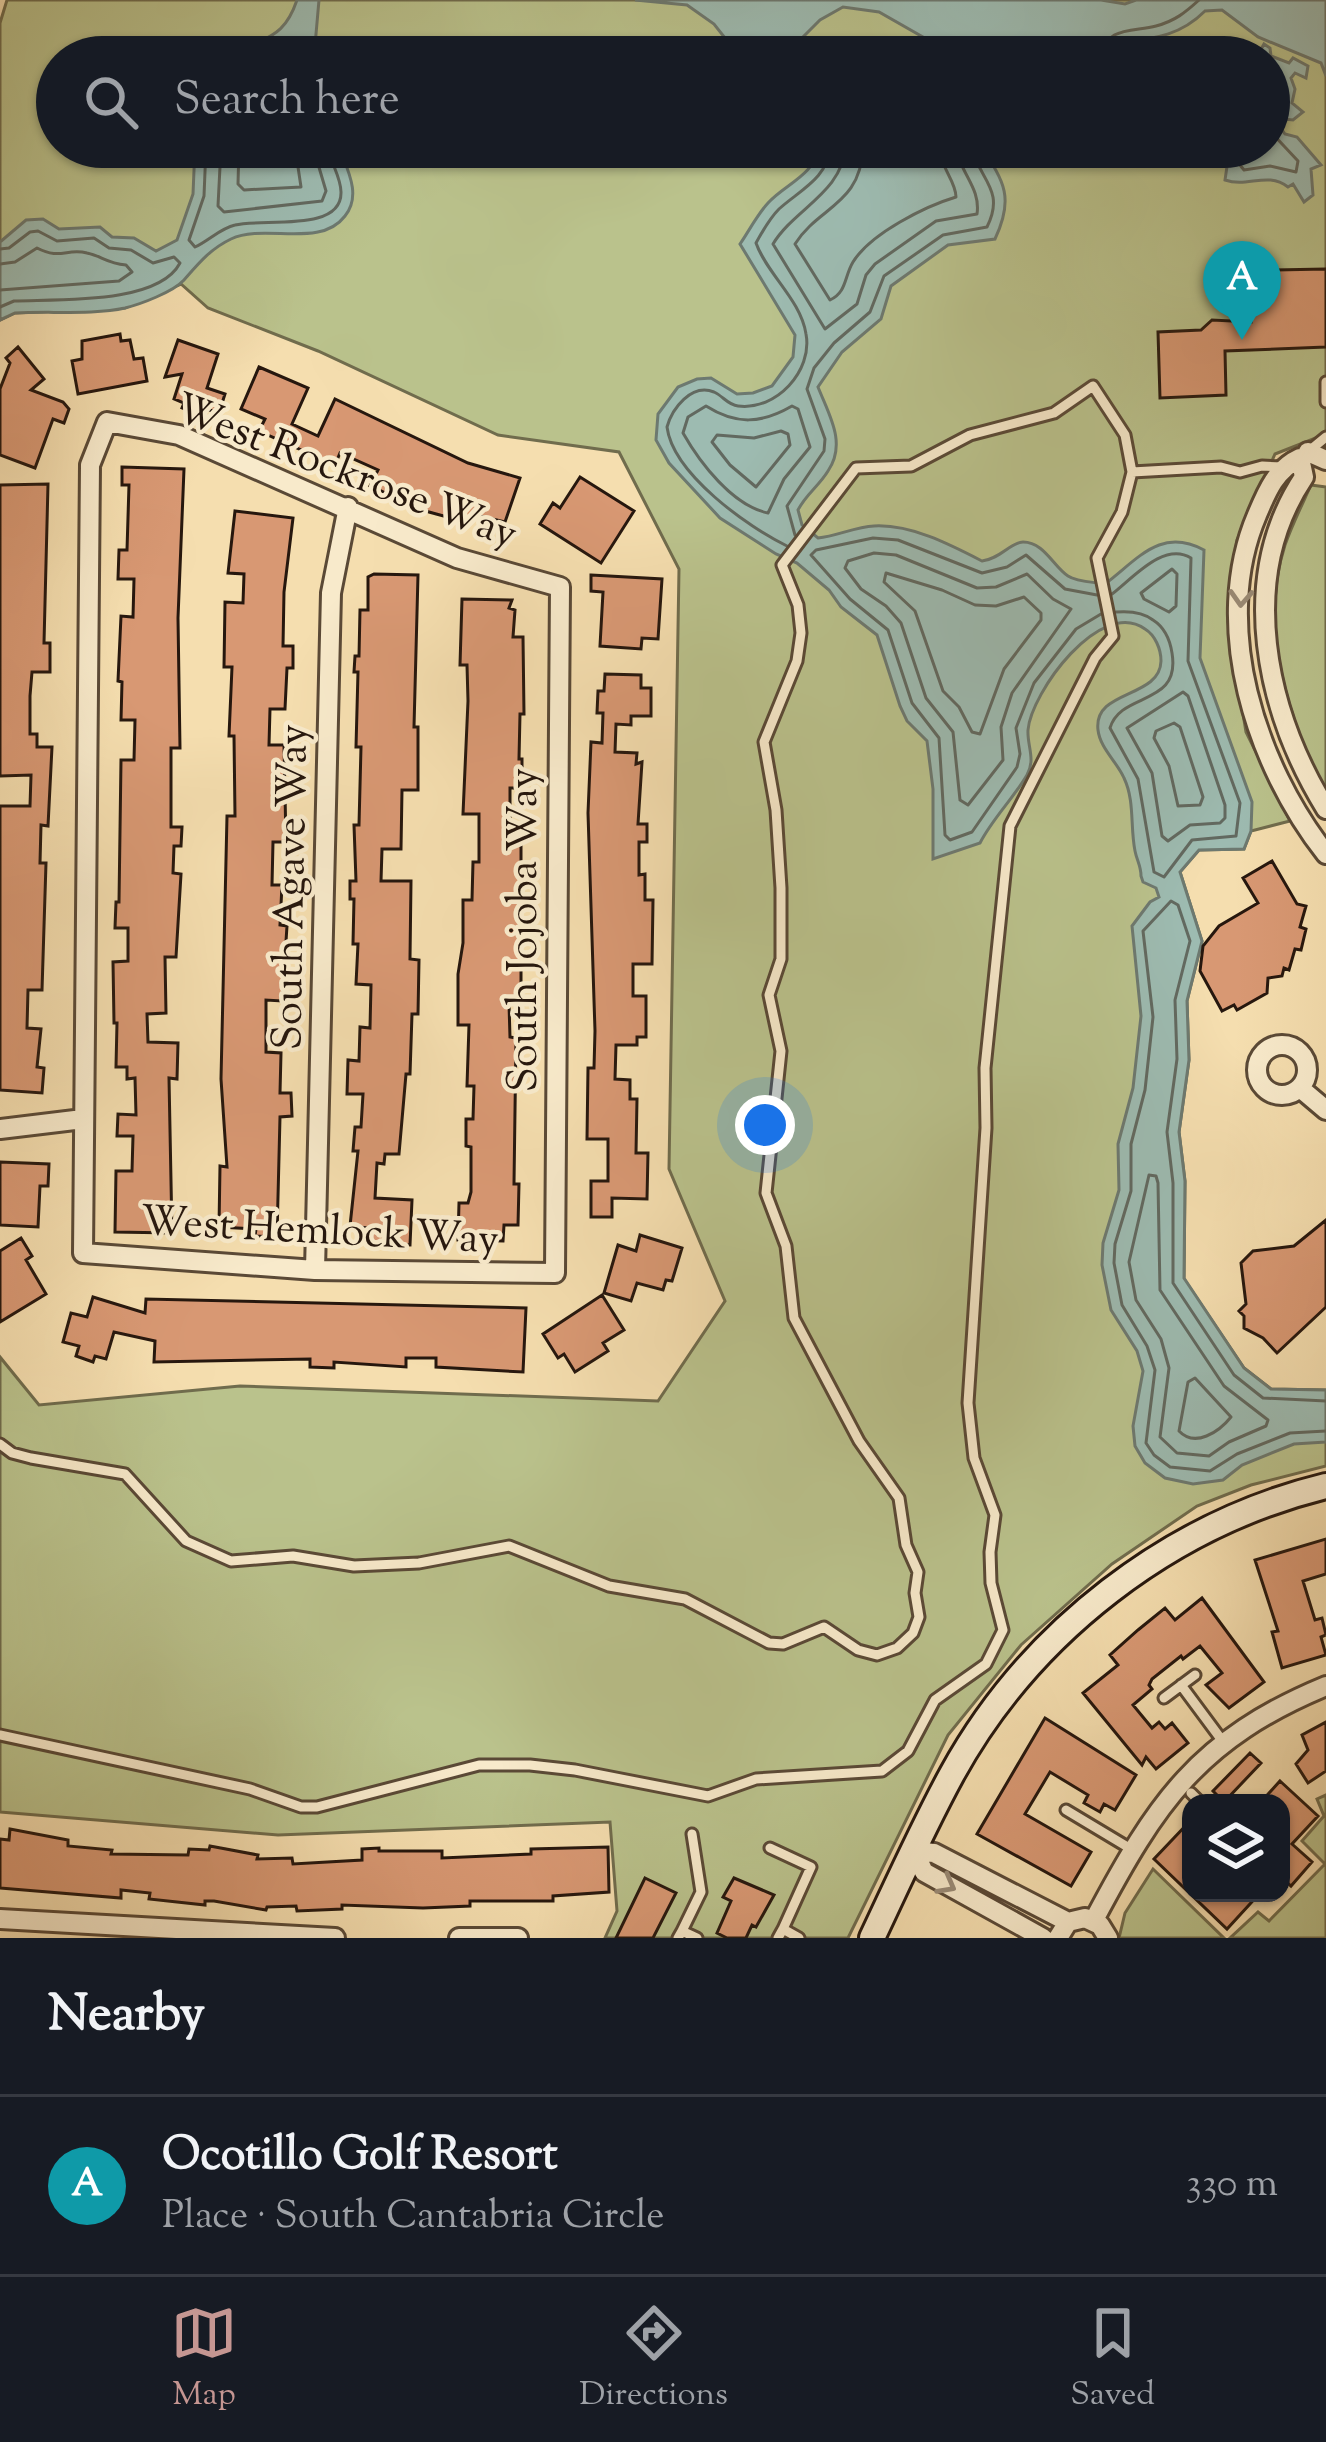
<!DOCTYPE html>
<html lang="en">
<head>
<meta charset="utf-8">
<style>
	body { margin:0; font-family:"Sorts Mill Goudy",serif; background:#20242c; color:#f1f3f6 }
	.controls { position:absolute; right:36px; bottom:36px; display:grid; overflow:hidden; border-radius:24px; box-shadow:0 3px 9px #0004 }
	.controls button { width:108px; height:108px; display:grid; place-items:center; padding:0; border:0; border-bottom:3px solid #363941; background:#171b24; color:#f1f3f6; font:60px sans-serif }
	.you { position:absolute; left:765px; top:1125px; width:42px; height:42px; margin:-30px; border:9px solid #fff; border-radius:50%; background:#1a73e8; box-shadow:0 0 0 18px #1a73e833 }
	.badge { display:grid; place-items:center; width:78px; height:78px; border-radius:50%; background:#c59692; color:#fff; font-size:39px; font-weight:700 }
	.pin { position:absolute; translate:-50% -99px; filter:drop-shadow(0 3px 6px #0008) }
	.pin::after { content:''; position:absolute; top:63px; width:42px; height:36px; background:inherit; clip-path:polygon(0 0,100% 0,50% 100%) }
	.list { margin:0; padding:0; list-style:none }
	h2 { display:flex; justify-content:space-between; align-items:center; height:156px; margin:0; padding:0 48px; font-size:51px }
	h2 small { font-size:39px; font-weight:400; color:#9ea1a6 }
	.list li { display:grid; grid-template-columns:78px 1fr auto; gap:36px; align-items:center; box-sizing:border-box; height:180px; padding:0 48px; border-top:3px solid #363941 }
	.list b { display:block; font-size:45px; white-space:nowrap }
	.list p { margin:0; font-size:39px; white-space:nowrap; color:#9ea1a6 }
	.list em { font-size:39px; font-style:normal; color:#9ea1a6 }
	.icon { flex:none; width:66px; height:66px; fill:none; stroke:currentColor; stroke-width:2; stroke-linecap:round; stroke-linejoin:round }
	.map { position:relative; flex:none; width:1326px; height:1938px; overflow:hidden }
	.search { position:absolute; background:#171b24; box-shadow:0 3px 9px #0004; left:36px; right:36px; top:36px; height:132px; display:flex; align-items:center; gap:30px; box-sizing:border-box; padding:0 42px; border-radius:66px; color:#9ea1a6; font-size:45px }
	.sheet { height:336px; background:#171b24 }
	nav { display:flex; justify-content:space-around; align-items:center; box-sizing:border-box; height:168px; border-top:3px solid #363941; background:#171b24; font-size:33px; color:#9ea1a6 }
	nav a { display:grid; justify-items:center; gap:6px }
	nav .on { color:#c59692 }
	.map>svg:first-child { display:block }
	.green { fill:#bac28c; stroke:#706c4d; stroke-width:3; fill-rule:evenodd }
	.water { fill:#9dbbb1; stroke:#6d7970; stroke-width:3 }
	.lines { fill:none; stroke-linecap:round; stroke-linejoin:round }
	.shore { stroke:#626960; stroke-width:3 }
	.building { fill:#d89873; stroke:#26170e; stroke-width:3 }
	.lane-casing { stroke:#5a4936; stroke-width:15 }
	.street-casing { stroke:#5a4936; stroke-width:24 }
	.secondary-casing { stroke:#26170e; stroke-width:30 }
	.lane { stroke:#f8eacb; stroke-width:9 }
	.street { stroke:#f8eacb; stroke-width:18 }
	.secondary { stroke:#f8eacb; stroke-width:24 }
	.oneway { stroke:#9a8b76 }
	.labels { text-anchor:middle; stroke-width:9; stroke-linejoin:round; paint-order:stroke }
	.street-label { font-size:42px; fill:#26170e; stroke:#f8eacb }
</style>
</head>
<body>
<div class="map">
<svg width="1326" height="1938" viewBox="0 0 1326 1938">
	<rect width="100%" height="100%" fill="#f5deaf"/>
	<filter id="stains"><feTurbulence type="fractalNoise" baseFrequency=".00167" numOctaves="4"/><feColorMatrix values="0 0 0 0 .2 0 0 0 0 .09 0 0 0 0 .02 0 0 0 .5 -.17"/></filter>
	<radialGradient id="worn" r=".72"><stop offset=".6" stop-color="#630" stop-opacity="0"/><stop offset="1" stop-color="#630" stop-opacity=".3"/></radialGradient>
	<path class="green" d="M7,0H1326V434L1275,454L1237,540L1228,622L1246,732L1290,821L1251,831L1244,849L1199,850L1180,872L1202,941L1187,1001L1189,1060L1179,1132L1185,1181L1184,1279L1244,1368L1271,1389L1326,1390V1466L1251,1485L1197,1506L1112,1564L1021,1645L948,1735L848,1938H605L617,1911L610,1822L278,1835L0,1812V1357L39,1405L240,1386L658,1401L725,1301L669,1169L679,569L619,452L498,435L318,351L208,308L181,284L125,308L15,313L0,320V23ZM57,57H1269V147H57Z
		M1311,485L1326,487V796C1289,721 1258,628 1285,545C1292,525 1302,505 1311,485Z
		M1326,1795V1938H1230L1258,1912L1269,1921L1325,1864L1302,1841L1324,1816L1317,1799Z
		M1153,1869L1224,1938H1119L1125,1913Z"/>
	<path class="water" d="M297,0H319L314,57H234C264,35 283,41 297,0Z
		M635,0H1101L1125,4L1136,0H1326V76L1321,63L1258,37L1222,10L1205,11C1182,34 1157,39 1125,41L1111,57H958L879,12L843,7L820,20L783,57H740L714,24L687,5Z
		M1264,44L1270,48L1271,56L1289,63L1293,58L1308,66L1306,78L1295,73L1291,78L1295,89L1292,103L1303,112L1293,120L1284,119L1280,127L1285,134L1297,137L1321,165L1311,169L1313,195L1304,202L1293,184L1288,187C1267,171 1248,188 1225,180L1229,153L1236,147H1269V57L1258,55Z
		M195,147H339C347,169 362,195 345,216C320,249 265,223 231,239C210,249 198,264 184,280C173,292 141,304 125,308C94,315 48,311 15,313L0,320V242L26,220L43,219L59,229L100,227L112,237L134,238L156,251L177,240L193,194Z
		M819,147H981C1005,182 1014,199 995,239L948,245L891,286L881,319L842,352L818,387C829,415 847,443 828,471C819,486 806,494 798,510L802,525L818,538C837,536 855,527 874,526C911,524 951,545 982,561C1000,559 1011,542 1023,542C1044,542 1053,566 1068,576C1077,582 1094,582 1105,584C1139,558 1161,527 1204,550L1200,658L1252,802L1251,831L1244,849L1199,850L1180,872L1202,941L1187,1001L1189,1060L1179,1132L1185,1181L1184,1278L1244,1368L1271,1389L1326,1390V1442L1294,1444L1242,1465L1223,1480L1193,1484L1165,1478L1145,1463L1135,1446L1133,1426L1143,1371L1137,1351L1111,1310L1102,1265L1103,1243L1119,1190L1118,1144L1133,1088L1141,1016L1132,926L1150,902L1159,897L1156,888L1143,882L1141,876C1141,866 1137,861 1135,851C1130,827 1135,801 1124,778C1117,762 1100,748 1098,730C1093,689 1160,699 1161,661C1161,649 1155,635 1145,629C1100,597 1031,693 1028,730C1027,746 1036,759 1027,775C1013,799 993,818 980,843L933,859V789L927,741L907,721L900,706L877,635L841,607L829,590L797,563L776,554L720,518L669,463L656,440L658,414L678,387L697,379L711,378L737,394L753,393L772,386L793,357L795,335L740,244C749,231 757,215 768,203C785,184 814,176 819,147Z"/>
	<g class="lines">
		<path class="shore" d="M1101,57C1105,26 1133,32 1156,26C1175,21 1186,12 1199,0
			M206,147L204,196L189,240L195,247C208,241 221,228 235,225C263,218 342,233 341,192C341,177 330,162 328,147
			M221,147L218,206L224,212L322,201L326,191L313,147
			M239,147L238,184L244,190L301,187L295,147
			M845,147C843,192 794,209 773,244L825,329L857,304L866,275L875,264L936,221L977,214C981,187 959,173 957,147
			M863,147C861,205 819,206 795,244L830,300C847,292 844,277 853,262C871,233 926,206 956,197C956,181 940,167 939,147
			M1243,147L1240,165L1244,170L1270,166L1296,172L1298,161L1269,130
			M0,249L9,248L30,232L38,231L57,241L94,238L109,248L131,250L153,263L174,257L180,263C158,305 57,299 14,301L0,307
			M0,264L15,262L37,248C60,260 67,248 87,253C102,256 106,263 126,265L132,272L119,281L0,290
			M706,406C736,425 761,424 792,406L798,409L810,447L784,479L768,513C733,506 700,463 683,433L688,417Z
			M781,431L788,434L790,445L756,487L730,465L712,442L717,435L754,438Z
			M795,535L787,506L824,451L825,439L807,389L814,368L834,343L870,312L884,276L943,235L987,227C1006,189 978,179 972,147
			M787,546C748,527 673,474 667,427C672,409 691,383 714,392C723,396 728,405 738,406C776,411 813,371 806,334C801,300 767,274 756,243C762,232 770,218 779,209C800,190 828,178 830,147
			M874,553L896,555L977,588L996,587L1027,574L1053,599L1071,609L1012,693L1001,727L1003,760L968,805L960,800L953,732L926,698L901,623L886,606L861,589L845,568L848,561Z
			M1172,569L1177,574L1176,606L1169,612L1144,599L1141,593Z
			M886,573L942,590L975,605L996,606L1024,597L1041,613V620L1004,669L980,734L972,732L959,707L943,691L915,611L884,582Z
			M1112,594C1133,578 1164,541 1191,558L1188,661L1240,803L1236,836L1192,840L1164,877L1154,872L1138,779L1110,728C1121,691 1181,707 1172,653C1170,640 1164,627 1153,620C1143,612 1128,611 1116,612
			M1097,595L1065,589L1026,555L1007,567L982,573L898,540L873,538L816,550L811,555L850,599L888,630L912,703L939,738L945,835L950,840L972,832L1017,767L1020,754L1016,728L1034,683L1076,629L1101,614
			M1183,692L1188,696L1225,805V818L1220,823L1190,825L1168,841L1162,836L1152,773L1127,728Z
			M1174,723L1180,727L1203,797L1200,805L1178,806L1169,766L1154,738L1156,731Z
			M1149,1175L1156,1176L1158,1183L1160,1290L1224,1386L1268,1420L1266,1426L1229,1442L1209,1456L1177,1453L1160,1437L1169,1368L1161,1339L1136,1300L1129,1262Z
			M1195,1378L1231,1417C1219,1432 1195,1448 1179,1431L1188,1382Z
			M1326,1401L1263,1398L1234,1375L1173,1283V1183L1167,1132L1177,1059L1175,1000L1190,941L1178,905L1171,901L1143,931L1153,1017L1145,1090L1131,1144V1191L1115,1244L1114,1263L1122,1305L1147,1346L1155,1370L1146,1443L1154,1455L1170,1467L1210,1471L1237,1454L1290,1433L1326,1431"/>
	</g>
	<path class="building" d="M1326,269V347L1225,351L1226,395L1160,398L1158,332L1201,330L1212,320L1251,322L1250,284L1274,283L1275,270Z
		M120,334L121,341L130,340L134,359L143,358L147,381L78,394L72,361L82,359V341Z
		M178,340L218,354L207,388L225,394L219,413L203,408L201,415L182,408L184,403L174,399L182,374L165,377Z
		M18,347L44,379L31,390L63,402L69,409L64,423L53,419L35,468L0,455V389L10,363L6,358Z
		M259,367L308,388L292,424L318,436L335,399L468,463L520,478L505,522L472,514L469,523L429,512L370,486L378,470L340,453L335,465L259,431L265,419L241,409Z
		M122,467L184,469L178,618L180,748H171V827H182L181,846H174L173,873L181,874L176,957H165L166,1013L147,1014L148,1042L178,1043L177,1079L169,1078L172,1233L115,1232L116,1171H132L133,1136H117L118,1114L136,1115L135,1078L127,1079V1067H116L117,1023H114L113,962L128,961V928H115L116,902H119L121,760H134L135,720H121L122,682L118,681L121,616L133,617L134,579H118L119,550H127L129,485H122Z
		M580,477L634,511L601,563L540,524L553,503L560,508Z
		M48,484L44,643H50V672H32L30,696V734H37V747H52L48,826L41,825L40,863H46L42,990H28L27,1028L41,1029L37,1067L44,1068L42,1093L0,1090V806H30L31,775L0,776V485Z
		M235,511L293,518L284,592L283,646H293V668H287L285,709H270L269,745H284L286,842H273L272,885H282L280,925L287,926L282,1001L266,1000V1052L281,1053L280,1093H291L292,1116L280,1117L277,1237L255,1236L256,1229L219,1227L220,1166L227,1167L221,1079L227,816H235L234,736H229L232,667H224L225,602L243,603L244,574L228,573Z
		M374,574L418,575L414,727H418V790H402L401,849H382L381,881H411L410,959L419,960L418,1014H412L410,1074H406L399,1154H385L384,1164L377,1163L375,1198L412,1200L410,1245L368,1243L369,1228L350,1226L358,1151H353L355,1127H361L363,1094H347L348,1060L359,1061L360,1027L370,1028L371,985L356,984L358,944H353L354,899H350V881H356L354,825H359L361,747H356L358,672H354L355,656H359L360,610H368V577Z
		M591,575L662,579L658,639L642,638L641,649L600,646L603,592L591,591Z
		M462,599L512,600L509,608L515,610L513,637H523L524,714H520L519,759H522V788H510V827H521V1004H509L510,1037L516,1038L514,1184H519L518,1225H504L503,1241L458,1240L459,1203H468L471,1192V1147L466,1146V1119H473L474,1086H467L469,1025H458V974L463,943V900H472L473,862H479V814H463L468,701L467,665H460Z
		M605,674L641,675V688H651V716H631V725L616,724L615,752L637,753L636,764L642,762L638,824H647V842H639V875L645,874V900H653L652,964H633V996H646V1037H637V1045H616L615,1079L630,1080V1099H637L636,1153H648L647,1199L612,1198V1217H591V1181H608V1139H587L588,1068H594L595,1031L588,813L591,742L602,743L603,713H597L598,691H604Z
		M1272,861L1297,904L1306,906L1300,927L1306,929L1301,950L1295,949L1289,970L1284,968L1282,976L1268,978L1267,993L1237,1010L1234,1005L1222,1011L1200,971L1203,946L1219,926L1258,903L1243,878Z
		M0,1162L49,1164L48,1186H40L38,1227L0,1225Z
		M1326,1220V1307L1277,1353L1263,1338L1244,1328V1316L1239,1311L1246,1304L1241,1263L1253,1251L1294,1246Z
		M640,1235L682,1248L672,1281L666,1280L663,1290L637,1283L631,1301L604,1293L618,1245L636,1251Z
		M21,1238L32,1256L26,1260L46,1294L0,1322V1251Z
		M602,1295L624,1330L603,1343L608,1351L575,1372L564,1354L558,1358L543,1334Z
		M93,1297L145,1313L146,1299L526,1308L523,1372L436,1367V1358H406V1367L334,1362V1368L310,1367V1359L154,1362L155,1341L114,1332L106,1359L95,1356L93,1362L76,1356L79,1346L63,1342L71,1313L87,1317Z
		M1326,1539V1574L1303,1581L1315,1620L1322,1618L1326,1635L1321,1637L1326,1655L1282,1668L1272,1632L1278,1631L1255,1560Z
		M1202,1598L1264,1682L1229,1708L1206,1685L1222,1673L1200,1646L1183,1659L1181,1656L1152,1679L1149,1685L1152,1689L1133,1705L1152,1728L1159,1722L1165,1729L1172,1723L1188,1743L1156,1769L1146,1757L1142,1765L1083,1693L1118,1665L1110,1655L1138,1630L1165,1608L1175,1620Z
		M1045,1718L1136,1775L1115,1810L1104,1804L1100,1812L1084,1803L1088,1795L1050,1772L1025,1814L1091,1852L1071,1886L977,1834Z
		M1326,1722V1771L1308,1783L1296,1764L1308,1750L1302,1735Z
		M1250,1753L1261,1763L1224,1802L1213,1791Z
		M1280,1781L1318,1816L1292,1844L1312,1862L1291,1886L1281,1877V1803H1260Z
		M1191,1820V1893H1260L1227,1929L1154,1859Z
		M10,1829L68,1840V1846L112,1850L111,1854L188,1855L189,1849L209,1850L210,1846L258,1855L257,1859L292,1858L293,1864L362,1860V1849L379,1848V1851H442V1858L531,1854V1849L608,1847L609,1892L553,1896V1901H470V1906L423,1908L342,1905V1909L297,1911L296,1906L267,1907L266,1910L214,1901H205V1905L149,1899L150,1893L121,1890V1898L0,1888V1839L9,1840Z
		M645,1878L676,1893L653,1938H616Z
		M734,1878L774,1895L756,1927L752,1925L746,1938H727L717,1933L731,1901L723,1897Z"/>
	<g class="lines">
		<defs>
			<path id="lane" d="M1326,382V402
				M1309,451L1326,437
				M1132,472L1221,467L1240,472L1262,466L1282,467
				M0,1444L12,1453L31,1458L125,1474L186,1541L231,1561L293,1556L354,1566L419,1563L509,1546L609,1586L685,1599L769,1643L783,1644L824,1627L858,1650L877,1655L897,1648L913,1633L919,1617L915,1593L918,1572L906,1545L899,1498L859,1441L794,1318L786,1246L766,1193L781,1051L769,995L781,959V888L776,810L764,742L797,661L801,633L798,605L782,565L856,468L911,466L970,435L1054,413L1093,386L1125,435L1132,472L1122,512L1097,558L1113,636L1095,658L1010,826L985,1068L986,1128L968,1403L974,1458L995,1515L990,1552L991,1583L1003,1630L986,1664L935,1700L908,1751L882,1771L756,1779L708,1796L575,1770L530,1765H479L317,1807H301L250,1789L0,1735
				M1181,1685L1224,1743
				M1164,1698L1195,1675
				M1191,1793L1201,1803
				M1066,1810L1131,1849
				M770,1848L811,1867L783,1929
				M682,1931L701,1892L692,1834
				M678,1938L682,1931L697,1938
				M778,1938L783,1929L799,1938"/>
			<path id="street" d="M107,422L179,435L457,558L560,587L555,1273L315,1270L83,1253L90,465Z
				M1308,452L1326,460
				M1326,809C1266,711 1236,579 1304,477L1300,458C1276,469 1267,491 1257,515C1210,625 1256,765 1326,854
				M1257 1070a25 25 0 1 1 50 0a25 25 0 1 1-50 0Z
				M1300,1088L1326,1110
				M0,1129L83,1119
				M315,1270L331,593L348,507
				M914,1851L934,1853L1068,1922
				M914,1851L924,1872L1043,1938
				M0,1919L335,1938
				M1094,1920C1156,1803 1198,1739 1326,1686
				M459,1938H518
				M1058,1938L1068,1922L1085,1918L1100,1925L1108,1938"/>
			<path id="secondary" d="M872,1938C898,1883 923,1827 952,1774C1030,1632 1170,1524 1326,1486"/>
		</defs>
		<use href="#lane" class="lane-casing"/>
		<use href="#street" class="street-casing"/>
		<use href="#secondary" class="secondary-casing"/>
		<use href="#lane" class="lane"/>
		<use href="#street" class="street"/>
		<use href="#secondary" class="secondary"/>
	</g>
	<defs><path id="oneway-chevron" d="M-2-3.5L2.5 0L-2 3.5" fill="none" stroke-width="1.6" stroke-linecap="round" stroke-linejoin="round" transform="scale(3)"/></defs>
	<g class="oneway">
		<use href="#oneway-chevron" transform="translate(1241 598) rotate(93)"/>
		<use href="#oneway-chevron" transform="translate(947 1885) rotate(29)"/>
	</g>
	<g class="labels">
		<g class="street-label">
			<text transform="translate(347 469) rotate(21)" y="15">West Rockrose Way</text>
			<text transform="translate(288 887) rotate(-89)" y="15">South Agave Way</text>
			<text transform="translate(521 930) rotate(-90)" y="15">South Jojoba Way</text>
			<text transform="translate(320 1228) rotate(3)" y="15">West Hemlock Way</text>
		</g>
	</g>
	<rect width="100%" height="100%" filter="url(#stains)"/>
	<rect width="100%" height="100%" fill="url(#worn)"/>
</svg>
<div class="controls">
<button><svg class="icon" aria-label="layers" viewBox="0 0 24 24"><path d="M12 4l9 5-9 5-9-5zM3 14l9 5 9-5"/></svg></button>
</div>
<div class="you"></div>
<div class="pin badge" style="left:1242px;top:340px;background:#0f9aa8">A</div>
<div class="search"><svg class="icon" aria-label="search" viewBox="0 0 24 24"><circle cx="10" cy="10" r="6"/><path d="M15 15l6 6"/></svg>Search here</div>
</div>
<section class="sheet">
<h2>Nearby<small></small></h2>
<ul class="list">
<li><span class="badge" style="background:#0f9aa8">A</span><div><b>Ocotillo Golf Resort</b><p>Place · South Cantabria Circle</p></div><em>330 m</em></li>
</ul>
</section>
<nav>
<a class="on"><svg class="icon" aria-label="map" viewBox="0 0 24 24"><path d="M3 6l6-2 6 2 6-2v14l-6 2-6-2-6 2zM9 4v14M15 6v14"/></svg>Map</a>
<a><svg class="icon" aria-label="directions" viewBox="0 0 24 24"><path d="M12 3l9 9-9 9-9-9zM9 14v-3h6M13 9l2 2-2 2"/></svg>Directions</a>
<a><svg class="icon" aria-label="saved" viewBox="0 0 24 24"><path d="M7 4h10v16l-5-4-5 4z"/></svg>Saved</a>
</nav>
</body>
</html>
